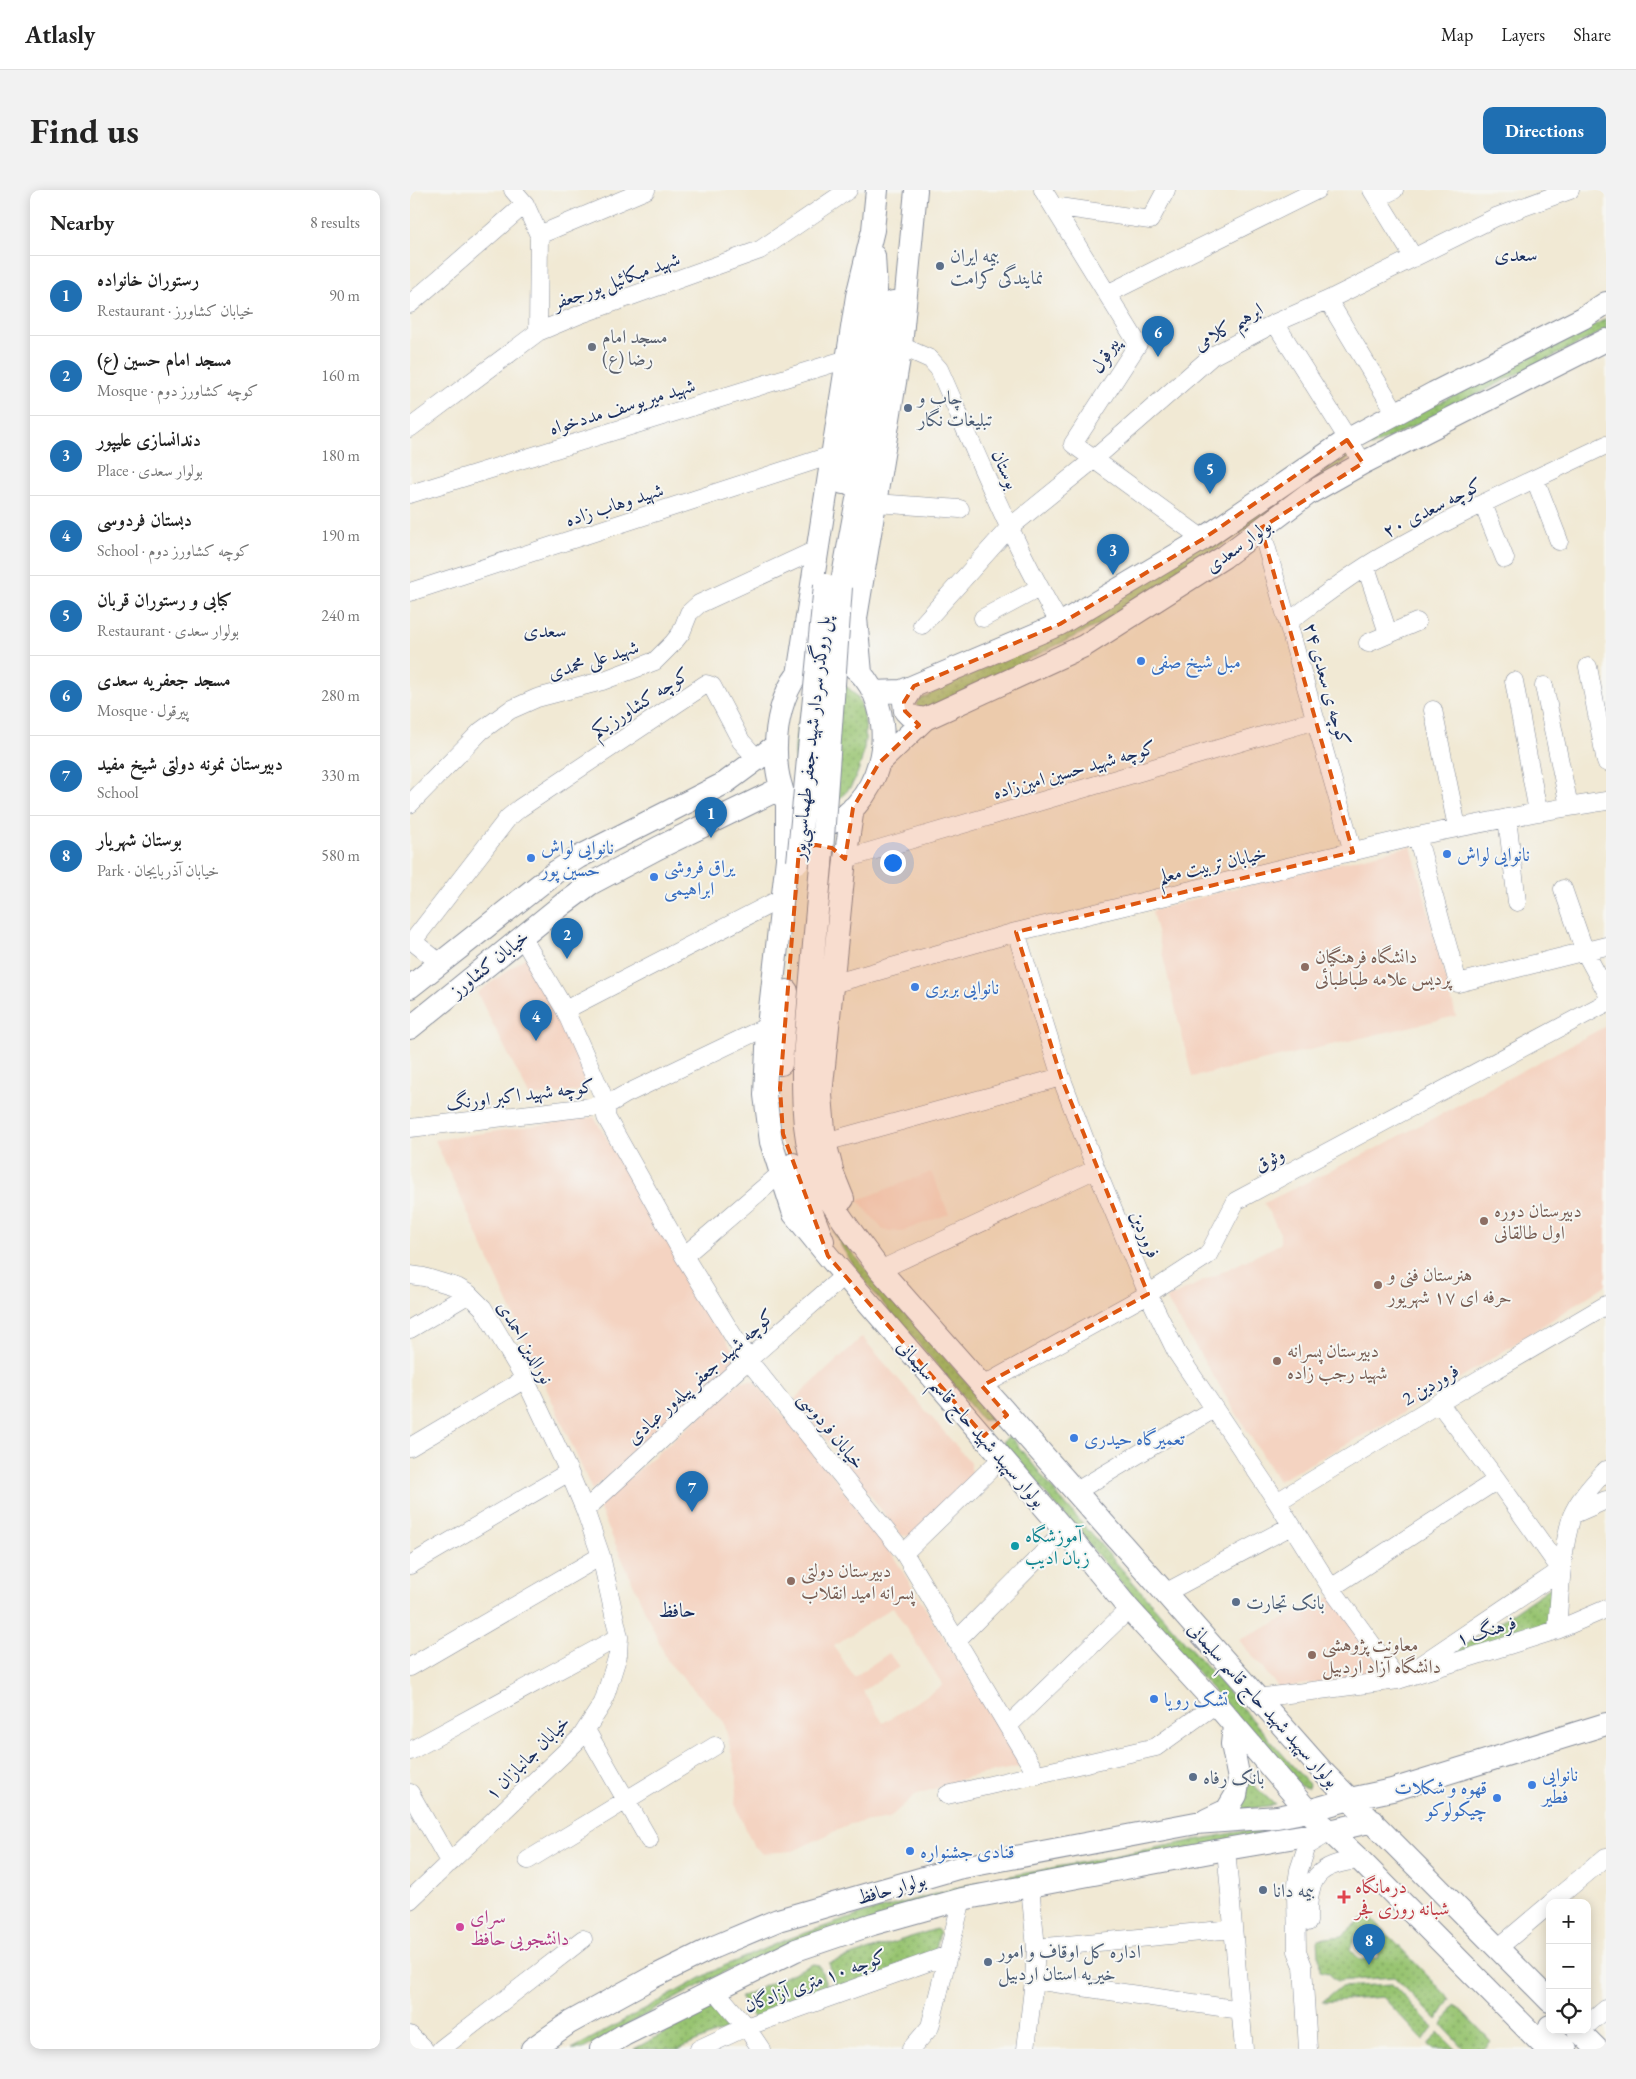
<!DOCTYPE html>
<html lang="en">
<head>
<meta charset="utf-8">
<style>
	body { margin:0; font-family:"EB Garamond",Amiri,serif; background:#f2f2f2; color:#222 }
	.controls { position:absolute; right:15px; bottom:15px; display:grid; overflow:hidden; border-radius:10px; box-shadow:0 2px 12px #0003 }
	.controls button { width:45px; height:45px; display:grid; place-items:center; padding:0; border:0; border-bottom:1px solid #e0e0e0; background:#fff; color:#222; font:25px sans-serif }
	.you { position:absolute; left:482px; top:672px; width:18px; height:18px; margin:-12px; border:4px solid #fff; border-radius:50%; background:#1a73e8; box-shadow:0 0 0 8px #1a73e833 }
	.badge { display:grid; place-items:center; width:32px; height:32px; border-radius:50%; background:#1f6fb2; color:#fff; font-size:16px; font-weight:700 }
	.pin { position:absolute; translate:-50% -41px; filter:drop-shadow(0 1px 2px #0008) }
	.pin::after { content:''; position:absolute; top:26px; width:18px; height:15px; background:inherit; clip-path:polygon(0 0,100% 0,50% 100%) }
	.list { margin:0; padding:0; list-style:none }
	h2 { display:flex; justify-content:space-between; align-items:center; height:65px; margin:0; padding:0 20px; font-size:21px }
	h2 small { font-size:16px; font-weight:400; color:#767676 }
	.list li { display:grid; grid-template-columns:32px 1fr auto; gap:15px; align-items:center; box-sizing:border-box; height:80px; padding:0 20px; border-top:1px solid #e0e0e0 }
	.list b { display:block; font-size:19px; white-space:nowrap }
	.list p { margin:0; font-size:16px; white-space:nowrap; color:#767676 }
	.list em { font-size:16px; font-style:normal; color:#767676 }
	.icon { flex:none; width:28px; height:28px; fill:none; stroke:currentColor; stroke-width:2; stroke-linecap:round; stroke-linejoin:round }
	.map { position:relative; flex:none; width:1196px; height:1859px; overflow:hidden; border-radius:10px }
	header { display:flex; align-items:center; gap:30px; box-sizing:border-box; height:70px; padding:0 25px; background:#fff; border-bottom:1px solid #e0e0e0 }
	header strong { font-size:24px }
	nav { display:flex; gap:28px; margin-inline-start:auto; font-size:18px }
	.intro { display:flex; align-items:center; justify-content:space-between; box-sizing:border-box; height:120px; padding:0 30px }
	h1 { margin:0; font-size:35px }
	.button { padding:12px 22px; border-radius:10px; background:#1f6fb2; color:#fff; font-size:18px; font-weight:700 }
	main { display:flex; gap:30px; padding:0 30px }
	aside { flex:1; background:#fff; border-radius:10px; box-shadow:0 2px 12px #0003 }
	.map>svg:first-child { display:block }
	.built { fill:#f4d3c1; fill-rule:evenodd }
	.grass { fill:url(#grass-dots); stroke:#5a7a68; fill-rule:evenodd }
	.lines { fill:none; stroke-linecap:round; stroke-linejoin:round }
	.minor-casing { stroke:#868c99; stroke-width:19 }
	.major-casing { stroke:#868c99; stroke-width:24 }
	.minor { stroke:#fff; stroke-width:18 }
	.major { stroke:#fff; stroke-width:22 }
	.major-bridge-casing { stroke:#868c99; stroke-width:24; stroke-linecap:butt }
	.major-bridge { stroke:#fff; stroke-width:22 }
	.marked { fill:#de5710; fill-opacity:0.2; stroke:#de5710; stroke-width:4; stroke-dasharray:10 6; stroke-linejoin:round }
	.service-dot { fill:#5c6f8a; stroke:#f6f6f2; stroke-width:2 }
	.worship-dot { fill:#6b7280; stroke:#f6f6f2; stroke-width:2 }
	.shop-dot { fill:#3f7fe0; stroke:#f6f6f2; stroke-width:2 }
	.education-dot { fill:#8d6e63; stroke:#f6f6f2; stroke-width:2 }
	.culture-dot { fill:#0f9aa8; stroke:#f6f6f2; stroke-width:2 }
	.health-dot { fill:#e0444e; stroke:#f6f6f2; stroke-width:2 }
	.hotel-dot { fill:#d1479c; stroke:#f6f6f2; stroke-width:2 }
	.labels { text-anchor:middle; stroke-width:4; stroke-linejoin:round; paint-order:stroke }
	.service-label { font-size:19px; fill:#4e5e75; stroke:#f6f6f2; text-anchor:start }
	.street-label { font-size:19px; fill:#1b2f5e; stroke:#f6f6f2 }
	.worship-label { font-size:19px; fill:#5b616d; stroke:#f6f6f2; text-anchor:start }
	.shop-label { font-size:19px; fill:#366cbe; stroke:#f6f6f2; text-anchor:start }
	.education-label { font-size:19px; fill:#785e54; stroke:#f6f6f2; text-anchor:start }
	.culture-label { font-size:19px; fill:#0d838f; stroke:#f6f6f2; text-anchor:start }
	.health-label { font-size:19px; fill:#be3a42; stroke:#f6f6f2; text-anchor:start }
	.hotel-label { font-size:19px; fill:#b23c85; stroke:#f6f6f2; text-anchor:start }
	.neighbourhood-label { font-size:20px; fill:#1b2f5e; stroke:#f6f6f2 }
</style>
</head>
<body>
<header>
<strong>Atlasly</strong>
<nav><a>Map</a><a>Layers</a><a>Share</a></nav>
</header>
<div class="intro"><h1>Find us</h1><a class="button">Directions</a></div>
<main>
<aside>
<h2>Nearby<small>8 results</small></h2>
<ul class="list">
<li><span class="badge">1</span><div><b>رستوران خانواده</b><p>Restaurant · خیابان کشاورز</p></div><em>90 m</em></li>
<li><span class="badge">2</span><div><b>مسجد امام حسین (ع)</b><p>Mosque · کوچه کشاورز دوم</p></div><em>160 m</em></li>
<li><span class="badge">3</span><div><b>دندانسازی علیپور</b><p>Place · بولوار سعدی</p></div><em>180 m</em></li>
<li><span class="badge">4</span><div><b>دبستان فردوسی</b><p>School · کوچه کشاورز دوم</p></div><em>190 m</em></li>
<li><span class="badge">5</span><div><b>کبابی و رستوران قربان</b><p>Restaurant · بولوار سعدی</p></div><em>240 m</em></li>
<li><span class="badge">6</span><div><b>مسجد جعفریه سعدی</b><p>Mosque · پیرقول</p></div><em>280 m</em></li>
<li><span class="badge">7</span><div><b>دبیرستان نمونه دولتی شیخ مفید</b><p>School</p></div><em>330 m</em></li>
<li><span class="badge">8</span><div><b>بوستان شهریار</b><p>Park · خیابان آذربایجان</p></div><em>580 m</em></li>
</ul>
</aside>
<div class="map">
<svg width="1196" height="1859" viewBox="0 0 1196 1859">
	<defs>
		<pattern id="grass-dots" width="8" height="8" patternUnits="userSpaceOnUse" patternTransform="scale(1.25)"><rect width="8" height="8" fill="#98c471"/><path d="M2 2h.1M6 6h.1" fill="none" stroke="#7ba060" stroke-width="1.8" stroke-linecap="round"/></pattern>
	</defs>
	<rect width="100%" height="100%" fill="#f6f6f2"/>
	<filter id="ink" filterUnits="userSpaceOnUse"><feTurbulence type="fractalNoise" baseFrequency=".02" numOctaves="2"/><feDisplacementMap in="SourceGraphic" scale="10" xChannelSelector="R" yChannelSelector="G"/><feConvolveMatrix kernelMatrix="1 2 1 2 8 2 1 2 1" color-interpolation-filters="sRGB"/></filter>
	<filter id="wash" filterUnits="userSpaceOnUse"><feTurbulence type="fractalNoise" baseFrequency=".0096" numOctaves="4" result="noise"/><feDisplacementMap in="SourceGraphic" scale="20" xChannelSelector="R" yChannelSelector="G"/><feGaussianBlur stdDeviation="1.12" result="paint"/><feColorMatrix in="noise" values="0 0 0 0 0 0 0 0 0 0 0 0 0 0 0 0 0 1.4 0 .05"/><feComposite in="paint" operator="in"/></filter>
	<g filter="url(#wash)">
		<rect width="100%" height="100%" fill="#f1e9d4"/>
		<path class="built" d="M1001,656L1046,826L782,887L742,721L813,701Z
			M117,766L185,899L120,907L67,803Z
			M1196,836V1095L1081,1169L976,1233L868,1291L756,1109L870,1054V1043L854,1013L969,957Z
			M184,927L324,1163L322,1175L182,1300L25,950Z
			M521,982L539,1024L490,1042L473,1040L448,1010Z
			M452,1147L561,1273V1288L502,1345L497,1346L491,1345L385,1209Z
			M331,1191H344L417,1277L483,1366L613,1576L558,1587L505,1605L479,1628L440,1634L383,1661L352,1663L343,1655L325,1614L327,1587L314,1532L258,1472L188,1315ZM483,1417L533,1495L473,1533L453,1501L489,1477L479,1463L444,1487L424,1456Z
			M923,1406L972,1480L965,1484L869,1498L829,1450Z"/>
		<path class="grass" d="M1196,129V140L961,257L959,254L960,249L967,244Z
			M934,261L943,266L839,338L686,436L519,518L508,519L506,514L510,509L679,428Z
			M433,495C466,509 457,571 441,596C435,605 427,610 419,616L387,591C383,566 384,540 394,517Z
			M423,1041L580,1219L582,1226L579,1230H572C551,1204 530,1178 508,1153C476,1118 445,1084 423,1041Z
			M600,1246L650,1308L894,1589L899,1594L898,1598L890,1596L792,1488L594,1254V1250Z
			M1144,1395L1140,1433L1039,1466Z
			M837,1589L865,1615L827,1620Z
			M863,1635L873,1636L872,1639L378,1755L312,1783L173,1859H162L309,1778L375,1750L452,1724L565,1693Z
			M958,1724L1040,1809L1027,1830L984,1787L927,1791L918,1783L910,1781L908,1749L932,1746ZM962,1742L972,1754L967,1768L950,1770L940,1759L946,1744Z
			M526,1739L530,1742L524,1766L427,1801L419,1773Z
			M403,1774L409,1775L417,1796L415,1804L344,1829L330,1807Z
			M982,1794L1023,1837L1013,1850L973,1807L912,1812L930,1797Z
			M1045,1814L1081,1851L1074,1859H1054L1032,1835Z
			M301,1818L316,1839L269,1859H224Z
			M1028,1842L1045,1859H1022L1018,1856Z"/>
	</g>
	<g filter="url(#ink)">
		<g class="lines">
			<defs>
				<path id="minor" d="M103,0L115,14L129,45L128,142
					M633,0L728,154L663,254L793,349
					M962,0L1004,68
					M967,8L984,0
					M643,16L740,30L756,0
					M129,45L236,0
					M697,104L907,0
					M918,110L986,223
					M0,114L115,14
					M865,133L953,273
					M491,156L520,169L529,179C567,265 602,352 650,434
					M0,238L128,142L171,124L350,60L438,0
					M1125,289L1149,351
					M0,304L437,169
					M466,313L550,319
					M1073,314L1095,369
					M851,338L943,662
					M956,377L978,443
					M0,402L422,265
					M573,428L629,398
					M878,432C908,410 938,386 971,367C1044,325 1121,291 1196,255
					M512,435L599,338L683,270L802,166L865,133L918,110L1086,27L1160,0
					M958,453L1007,432
					M1178,477L1196,572
					M1104,491L1128,622
					M1134,496L1159,616
					M1023,520L1047,637
					M0,614L71,541L100,520L127,508L192,491L245,471L263,453L271,443L279,423L289,414L406,360
					M1097,628L1107,712
					M1007,646L1048,793L1196,756
					M435,669L906,530
					M1153,699L1175,762L1196,801
					M606,742L651,887L686,979L738,1104L767,1163L867,1312L921,1398L988,1490L1151,1380L1087,1290L1029,1213
					M112,747L155,820L197,915L196,927L274,1066L338,1170L494,1363L627,1585
					M30,773L6,754V747L98,628L110,618L296,494L302,496L331,551L347,569
					M422,794L606,742L1007,646L1128,622L1196,611
					M155,820L374,707
					M0,938L197,915L214,905L358,836
					M415,952L651,887
					M274,1066L370,984
					M470,1080L686,979
					M0,1085L14,1087L47,1097L59,1104L73,1118L115,1189L159,1282L175,1320L191,1366L209,1447L208,1465L193,1513L171,1547L0,1710
					M0,1139L59,1104
					M572,1196L738,1104L798,1065L826,1011L1196,813
					M0,1257L115,1189
					M665,1302L804,1219
					M867,1312L1029,1213L1196,1115
					M175,1320L338,1170L435,1085
					M1162,1325L1196,1310
					M494,1363L592,1268
					M0,1375L159,1282
					M921,1398L1087,1290
					M755,1403L881,1336
					M1147,1440C1150,1404 1151,1361 1162,1326C1167,1311 1185,1292 1196,1280
					M546,1451L655,1341
					M0,1477L191,1366
					M847,1508L988,1490L1147,1440L1196,1419
					M599,1535L719,1419
					M176,1540L239,1650
					M0,1561L209,1447
					M0,1603L40,1673
					M537,1605L746,1557L806,1514
					M816,1659L834,1859
					M118,1670L305,1556
					M1141,1713L1196,1667
					M898,1732C897,1688 906,1674 950,1670
					M626,1758L822,1739
					M1088,1758L1140,1714
					M624,1790L831,1820
					M305,1800L336,1837L351,1859
					M1177,1835L1196,1819
					M0,1845L14,1859
					M31,1859L173,1749
					M289,1859L336,1837L538,1765
					M501,1859L520,1837L552,1709
					M616,1859L624,1790L626,1758L620,1697
					M898,1859L893,1776L887,1761L886,1701L889,1680L897,1656L918,1643"/>
				<path id="major" d="M433,293L466,101L464,66
					M431,397L483,112
					M415,466C435,468 450,479 460,496C473,518 476,549 469,573C461,602 438,635 406,635C401,635 393,634 388,630C379,623 373,604 370,593C359,554 369,478 415,466Z
					M451,483L446,428L491,156L506,0
					M388,485L447,106L463,40L467,0
					M504,496L494,512L495,521L500,526L515,529
					M463,502L492,501L650,434L793,349L937,250L1024,203L1173,128L1196,113
					M469,573L515,529L674,456L814,367L898,304L953,273L1196,150
					M377,612V669L358,836L355,905L361,952L384,1024L418,1066L655,1341L719,1419L806,1514L898,1621L950,1670L1137,1859
					M411,675L393,879C393,915 393,958 410,992C425,1023 450,1052 470,1080L914,1583L1140,1811
					M0,797L147,681L169,667L315,593L365,556
					M0,838L153,714L180,694L248,658L371,598
					M371,874L377,801
					M383,974L413,1051
					M433,1009L423,984L415,952L411,905L435,669L443,618
					M796,1630L817,1620L826,1605L829,1589L822,1554L824,1536
					M1140,1836L1139,1841L1156,1859
					M1168,1840L1187,1859
					M122,1859L159,1833L241,1788L304,1757L368,1730L548,1678L786,1633L867,1627L898,1621L940,1609L982,1600L1196,1534
					M191,1859L214,1845L386,1760L463,1734L552,1709L816,1659L920,1641L963,1631"/>
			</defs>
			<use href="#minor" class="minor-casing"/>
			<use href="#major" class="major-casing"/>
			<use href="#minor" class="minor"/>
			<use href="#major" class="major"/>
			<defs>
				<path id="major-bridge" d="M388,672L415,395
					M411,675L431,397"/>
			</defs>
			<use href="#major-bridge" class="major-bridge-casing"/>
			<use href="#major-bridge" class="major-bridge"/>
		</g>
	</g>
	<path class="marked" d="M937,250L953,273L851,338L943,662L606,742L651,887L738,1104L572,1196L597,1225L574,1246L418,1066L373,944L370,898L389,659L406,655L422,658L435,669L443,618L469,573L509,535L495,521L494,512L504,496L650,434L793,349Z"/>
	<g class="service-dot">
		<circle cx="530" cy="76" r="5"/>
		<circle cx="498" cy="218" r="5"/>
		<circle cx="826" cy="1412" r="5"/>
		<circle cx="783" cy="1587" r="5"/>
		<circle cx="853" cy="1700" r="5"/>
		<circle cx="578" cy="1772" r="5"/>
	</g>
	<circle class="worship-dot" cx="182" cy="157" r="5"/>
	<g class="shop-dot">
		<circle cx="731" cy="471" r="5"/>
		<circle cx="1037" cy="664" r="5"/>
		<circle cx="121" cy="668" r="5"/>
		<circle cx="244" cy="687" r="5"/>
		<circle cx="505" cy="797" r="5"/>
		<circle cx="664" cy="1248" r="5"/>
		<circle cx="744" cy="1509" r="5"/>
		<circle cx="1122" cy="1595" r="5"/>
		<circle cx="1087" cy="1608" r="5"/>
		<circle cx="500" cy="1661" r="5"/>
	</g>
	<g class="education-dot">
		<circle cx="895" cy="777" r="5"/>
		<circle cx="1074" cy="1031" r="5"/>
		<circle cx="968" cy="1095" r="5"/>
		<circle cx="867" cy="1171" r="5"/>
		<circle cx="381" cy="1391" r="5"/>
		<circle cx="902" cy="1465" r="5"/>
	</g>
	<circle class="culture-dot" cx="605" cy="1356" r="5"/>
	<path class="health-dot" d="M931.5 1699.5h5v5h5v5h-5v5h-5v-5h-5v-5h5z"/>
	<circle class="hotel-dot" cx="50" cy="1737" r="5"/>
	<g class="labels">
		<g class="service-label">
			<text x="540" y="72">بیمه ایران<tspan x="540" dy="22">نمایندگی کرامت</tspan></text>
			<text x="508" y="214">چاپ و<tspan x="508" dy="22">تبلیغات نگار</tspan></text>
			<text x="836" y="1419">بانک تجارت</text>
			<text x="793" y="1594">بانک رفاه</text>
			<text x="863" y="1707">بیمه دانا</text>
			<text x="588" y="1768">اداره کل اوقاف و امور<tspan x="588" dy="22">خیریه استان اردبیل</tspan></text>
		</g>
		<g class="street-label">
			<text transform="translate(206 90) rotate(-20)" y="7">شهید میکائیل پورجعفر</text>
			<text transform="translate(818 136) rotate(-30)" y="7">ابرهیم کلامی</text>
			<text transform="translate(694 165) rotate(-59)" y="7">پیرقول</text>
			<text transform="translate(212 216) rotate(-17)" y="7">شهید میریوسف مددخواه</text>
			<text transform="translate(596 279) rotate(66)" y="7">بوستان</text>
			<text transform="translate(204 314) rotate(-18)" y="7">شهید وهاب زاده</text>
			<text transform="translate(1022 317) rotate(-27)" y="7">کوچه سعدی ۲۰</text>
			<text transform="translate(828 355) rotate(-36)" y="7">بولوار سعدی</text>
			<text transform="translate(183 469) rotate(-17)" y="7">شهید علی محمدی</text>
			<text transform="translate(918 494) rotate(74)" y="7">کوچه ی سعدی ۲۴</text>
			<text transform="translate(230 512) rotate(-33)" y="7">کوچه کشاورز یکم</text>
			<text transform="translate(400 548) rotate(-84)" y="7">پل روگذر سردار شهید جعفر طهماسبی‌پور</text>
			<text transform="translate(664 579) rotate(-16)" y="7">کوچه شهید حسین امین‌زاده</text>
			<text transform="translate(802 674) rotate(-13)" y="7">خیابان تربیت معلم</text>
			<text transform="translate(79 773) rotate(-39)" y="7">خیابان کشاورز</text>
			<text transform="translate(110 904) rotate(-7)" y="7">کوچه شهید اکبر اورنگ</text>
			<text transform="translate(859 969) rotate(-28)" y="7">وثوق</text>
			<text transform="translate(736 1044) rotate(68)" y="7">فروردین</text>
			<text transform="translate(116 1152) rotate(60)" y="7">نورالدین احمدی</text>
			<text transform="translate(290 1186) rotate(-42)" y="7">کوچه شهید جعفر پیله‌ور عبادی</text>
			<text transform="translate(1020 1194) rotate(-31)" y="7">فروردین 2</text>
			<text transform="translate(562 1233) rotate(49)" y="7">بولوار سپهبد شهید حاج قاسم سلیمانی</text>
			<text transform="translate(422 1240) rotate(51)" y="7">خیابان فردوسی</text>
			<text transform="translate(1076 1440) rotate(-17)" y="7">فرهنگ ۱</text>
			<text transform="translate(854 1514) rotate(48)" y="7">بولوار سپهبد شهید حاج قاسم سلیمانی</text>
			<text transform="translate(117 1567) rotate(-45)" y="7">خیابان جانبازان ۱</text>
			<text transform="translate(481 1698) rotate(-16)" y="7">بولوار حافظ</text>
			<text transform="translate(405 1790) rotate(-20)" y="7">کوچه ۱۰ متری آزادگان</text>
		</g>
		<g class="worship-label">
			<text x="192" y="153">مسجد امام<tspan x="192" dy="22">رضا (ع)</tspan></text>
		</g>
		<g class="shop-label">
			<text x="741" y="478">مبل شیخ صفی</text>
			<text x="131" y="664">نانوایی لواش<tspan x="131" dy="22">حسین پور</tspan></text>
			<text x="1047" y="671">نانوایی لواش</text>
			<text x="254" y="683">یراق فروشی<tspan x="254" dy="22">ابراهیمی</tspan></text>
			<text x="515" y="804">نانوایی بربری</text>
			<text x="674" y="1255">تعمیرگاه حیدری</text>
			<text x="754" y="1516">تشک رویا</text>
			<text x="1132" y="1591">نانوایی<tspan x="1132" dy="22">فطیر</tspan></text>
			<text x="1077" y="1604" text-anchor="end">قهوه و شکلات<tspan x="1077" dy="22">چیکولوکو</tspan></text>
			<text x="510" y="1668">قنادی جشنواره</text>
		</g>
		<g class="education-label">
			<text x="905" y="773">دانشگاه فرهنگیان<tspan x="905" dy="22">پردیس علامه طباطبائی</tspan></text>
			<text x="1084" y="1027">دبیرستان دوره<tspan x="1084" dy="22">اول طالقانی</tspan></text>
			<text x="978" y="1091">هنرستان فنی و<tspan x="978" dy="22">حرفه ای ۱۷ شهریور</tspan></text>
			<text x="877" y="1167">دبیرستان پسرانه<tspan x="877" dy="22">شهید رجب زاده</tspan></text>
			<text x="391" y="1387">دبیرستان دولتی<tspan x="391" dy="22">پسرانه امید انقلاب</tspan></text>
			<text x="912" y="1461">معاونت پژوهشی<tspan x="912" dy="22">دانشگاه آزاد اردبیل</tspan></text>
		</g>
		<g class="culture-label">
			<text x="615" y="1352">آموزشگاه<tspan x="615" dy="22">زبان ادیب</tspan></text>
		</g>
		<g class="health-label">
			<text x="945" y="1703">درمانگاه<tspan x="945" dy="22">شبانه روزی فجر</tspan></text>
		</g>
		<g class="hotel-label">
			<text x="60" y="1733">سرای<tspan x="60" dy="22">دانشجویی حافظ</tspan></text>
		</g>
		<g class="neighbourhood-label">
			<text x="1106" y="71">سعدی</text>
			<text x="135" y="447">سعدی</text>
			<text x="267" y="1427">حافظ</text>
		</g>
	</g>
</svg>
<div class="controls">
<button>+</button>
<button>−</button>
<button><svg class="icon" aria-label="locate" viewBox="0 0 24 24"><circle cx="12" cy="12" r="6"/><path d="M12 2v4M12 18v4M2 12h4M18 12h4"/></svg></button>
</div>
<div class="you"></div>
<div class="pin badge" style="left:301px;top:648px">1</div>
<div class="pin badge" style="left:157px;top:769px">2</div>
<div class="pin badge" style="left:703px;top:385px">3</div>
<div class="pin badge" style="left:126px;top:851px">4</div>
<div class="pin badge" style="left:800px;top:304px">5</div>
<div class="pin badge" style="left:748px;top:167px">6</div>
<div class="pin badge" style="left:282px;top:1322px">7</div>
<div class="pin badge" style="left:959px;top:1775px">8</div>
</div>
</main>
</body>
</html>
